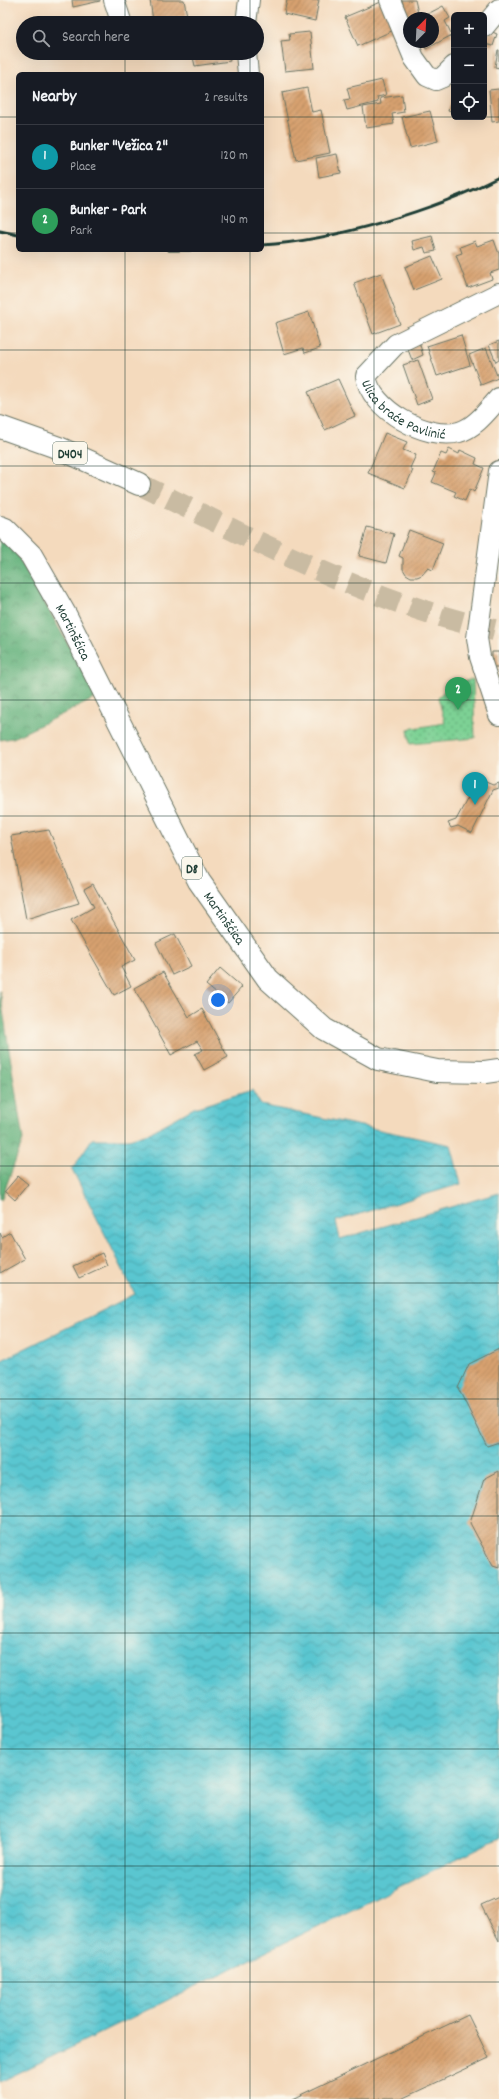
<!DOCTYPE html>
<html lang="en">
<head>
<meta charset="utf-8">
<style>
	body { margin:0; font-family:Dekko,sans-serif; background:#20242c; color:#f1f3f6 }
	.controls { position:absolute; right:12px; top:12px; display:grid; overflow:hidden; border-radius:6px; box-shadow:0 4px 16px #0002 }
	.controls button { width:36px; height:36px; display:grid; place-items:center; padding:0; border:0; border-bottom:1px solid #363941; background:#171b24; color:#f1f3f6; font:20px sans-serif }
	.compass { position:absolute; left:403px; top:12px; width:36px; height:36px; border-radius:50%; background:#171b24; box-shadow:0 4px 16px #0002; rotate:24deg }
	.you { position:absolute; left:218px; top:1000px; width:14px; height:14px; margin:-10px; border:3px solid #fff; border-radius:50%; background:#1a73e8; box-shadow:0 0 0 6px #1a73e833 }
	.badge { display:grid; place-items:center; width:26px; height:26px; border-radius:50%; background:#d690ce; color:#fff; font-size:13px; font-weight:700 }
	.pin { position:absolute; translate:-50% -33px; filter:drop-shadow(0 1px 2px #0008) }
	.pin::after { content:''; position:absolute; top:21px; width:14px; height:12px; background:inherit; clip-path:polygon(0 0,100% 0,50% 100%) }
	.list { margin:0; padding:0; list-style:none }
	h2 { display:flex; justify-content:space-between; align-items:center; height:52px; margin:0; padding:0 16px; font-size:17px }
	h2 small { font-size:13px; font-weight:400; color:#9ea1a6 }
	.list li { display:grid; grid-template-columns:26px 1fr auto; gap:12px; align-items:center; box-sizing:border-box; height:64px; padding:0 16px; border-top:1px solid #363941 }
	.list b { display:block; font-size:15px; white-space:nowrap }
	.list p { margin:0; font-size:13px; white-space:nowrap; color:#9ea1a6 }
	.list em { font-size:13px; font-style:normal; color:#9ea1a6 }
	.icon { flex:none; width:22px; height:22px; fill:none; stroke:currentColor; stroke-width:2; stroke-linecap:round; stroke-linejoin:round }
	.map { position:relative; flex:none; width:499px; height:2099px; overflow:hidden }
	.search { position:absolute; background:#171b24; box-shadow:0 4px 16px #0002; left:16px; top:16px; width:248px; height:44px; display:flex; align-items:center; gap:10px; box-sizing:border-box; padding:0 14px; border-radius:22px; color:#9ea1a6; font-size:15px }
	.panel { position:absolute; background:#171b24; box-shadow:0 4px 16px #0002; left:16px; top:72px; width:248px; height:180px; border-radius:6px }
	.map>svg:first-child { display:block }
	.forest { fill:url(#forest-crowns); stroke:#427859 }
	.park { fill:url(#park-dots); stroke:#4e8764 }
	.water { fill:url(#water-waves); stroke:#3c8282 }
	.building { fill:url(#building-hatch) }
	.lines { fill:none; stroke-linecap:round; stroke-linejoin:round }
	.highway-tunnel { stroke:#c9bba2; stroke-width:22; stroke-dasharray:22 11; stroke-linecap:butt }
	.street-casing { stroke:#6a7464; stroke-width:22 }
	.primary-casing { stroke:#6a7464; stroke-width:24 }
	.highway-casing { stroke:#6a7464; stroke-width:24 }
	.street { stroke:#fff; stroke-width:20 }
	.primary { stroke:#fff; stroke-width:22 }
	.highway { stroke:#fff; stroke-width:22 }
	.rail { stroke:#1f3d34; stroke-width:3 }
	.grid { fill:none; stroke:#1f3d34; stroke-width:1; stroke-opacity:0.55 }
	.labels { text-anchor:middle; stroke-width:3; stroke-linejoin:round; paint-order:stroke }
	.shield { fill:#fbf7ec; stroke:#61756b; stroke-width:1 }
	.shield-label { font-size:13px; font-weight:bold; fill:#1f3d34 }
	.street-label { font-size:14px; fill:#1f3d34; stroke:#fbf7ec }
</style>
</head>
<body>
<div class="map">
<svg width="499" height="2099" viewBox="0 0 499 2099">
	<defs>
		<pattern id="forest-crowns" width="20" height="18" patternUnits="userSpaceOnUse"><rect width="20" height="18" fill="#66b37e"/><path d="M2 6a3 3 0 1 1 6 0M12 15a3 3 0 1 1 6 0" fill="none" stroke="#539368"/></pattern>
		<pattern id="park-dots" width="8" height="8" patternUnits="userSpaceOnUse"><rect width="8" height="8" fill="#7dd194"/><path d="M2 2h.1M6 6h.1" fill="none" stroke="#66ab7a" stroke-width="1.8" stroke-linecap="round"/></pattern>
		<pattern id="water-waves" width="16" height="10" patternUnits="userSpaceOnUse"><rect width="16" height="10" fill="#5ac6d0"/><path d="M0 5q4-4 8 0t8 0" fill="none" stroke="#4aa2aa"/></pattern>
		<pattern id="building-hatch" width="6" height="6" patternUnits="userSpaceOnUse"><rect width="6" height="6" fill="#d7a16f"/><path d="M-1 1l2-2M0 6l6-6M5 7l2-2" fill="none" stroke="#ae845c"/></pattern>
	</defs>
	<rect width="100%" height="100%" fill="#fbf7ec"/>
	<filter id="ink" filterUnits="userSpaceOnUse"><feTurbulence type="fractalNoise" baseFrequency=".025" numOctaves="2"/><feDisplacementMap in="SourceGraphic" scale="8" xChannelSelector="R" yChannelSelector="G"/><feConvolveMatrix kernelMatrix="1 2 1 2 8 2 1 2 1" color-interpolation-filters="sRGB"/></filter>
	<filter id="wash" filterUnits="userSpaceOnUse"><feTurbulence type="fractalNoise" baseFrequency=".012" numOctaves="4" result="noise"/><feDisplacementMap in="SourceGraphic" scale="16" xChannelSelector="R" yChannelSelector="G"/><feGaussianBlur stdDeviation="0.9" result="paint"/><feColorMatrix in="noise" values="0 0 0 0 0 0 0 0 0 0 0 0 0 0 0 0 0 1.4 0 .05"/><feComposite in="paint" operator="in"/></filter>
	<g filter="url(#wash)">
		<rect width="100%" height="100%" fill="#f4dabd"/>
		<path class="forest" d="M0,538L10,542L98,697L13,738L0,740Z
			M0,991L23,1140L1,1200L0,1199Z"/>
		<path class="park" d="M473,679L475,738L410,744L408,729L445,723L438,697L450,686Z"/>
		<path class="water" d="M252,1090L261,1105L451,1145L461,1184L336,1221L340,1239L499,1193V1838L0,2082V1361L135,1294L72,1169L92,1139H129L151,1132L194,1108Z"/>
		<g id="blocks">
			<path class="building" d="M72,0H100V1L73,7Z
				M150,0H184L187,16L153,21Z
				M287,0H319L315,21L284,14Z
				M402,0H415L418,13L406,16Z
				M381,2L394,30L358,46L345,17Z
				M443,6L450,18L445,21L452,35L426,49L422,42H433V18H420Z
				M490,31L497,34L493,46L485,44Z
				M310,32L314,68L285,71L281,41L290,40L289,34Z
				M498,50H499V68L495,67Z
				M192,53H228L230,61L195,66Z
				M382,80L386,95L377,97L378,102L347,110L344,100L350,99L347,88Z
				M307,88L312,112L321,110L330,153L296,160L282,93Z
				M499,89V121L492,122L489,90Z
				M454,94V113L448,111Z
				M402,95L404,112L392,114L394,124L366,128L363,107L381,104L380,98Z
				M430,111L438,141L410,148L402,117Z
				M337,154L341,173L319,177L316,158Z
				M432,236L436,251L426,253L424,247L414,250L412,241Z
				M494,240L499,254V270L490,273L492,279L468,288L456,255L462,253L460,247L475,241L477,246Z
				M432,256L442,279L414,290L405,267Z
				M381,273L400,324L373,334L354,283Z
				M309,312L320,348L305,353L303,348L284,354L275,323Z
				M461,335L470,365L437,376L427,346Z
				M499,341V360L496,362L489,345Z
				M419,342L423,355L412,360L407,347Z
				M486,348L498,378L481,385L469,355Z
				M418,360L432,399L417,405L403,365Z
				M338,379L355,416L325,430L308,392Z
				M385,433L407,442L403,450L416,455L410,468L413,470L405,488L368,473Z
				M449,449L459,454L460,450L477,458L475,464L484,468L474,492L470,489L465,501L454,496L456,492L432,482L436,473L433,472L441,453L446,455Z
				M367,527L394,534L386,563L359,556Z
				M409,530L443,543L433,570L428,568L422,575L417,577H411L406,574L403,569V558L399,556Z
				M492,652H499V667H492Z
				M478,779L493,785L499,783V788L493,790L472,833L458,826L451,828L448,823L456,820Z
				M49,830L79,903L26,919L11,836Z
				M93,884L135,960L121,967L131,986L114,995L71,920L94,907L84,889Z
				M175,934L191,966L172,975L156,943Z
				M220,968L242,987L228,1003L206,985Z
				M163,972L189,1017L202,1009L228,1057L204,1070L195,1054L203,1050L197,1041L171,1055L134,988Z
				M18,1176L28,1184L15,1200L5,1191Z
				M10,1232L25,1259L0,1273V1233L2,1237Z
				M102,1253L107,1265L79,1278L73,1266Z
				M499,1349V1442L487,1446L458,1388L469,1364Z
				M499,1471V1568L493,1566L470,1523L484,1479Z
				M499,1897V1941L481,1905Z
				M468,2015L489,2058L401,2099H292Z"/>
		</g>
	</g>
	<g filter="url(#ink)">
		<use href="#blocks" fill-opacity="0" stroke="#6a7464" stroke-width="1"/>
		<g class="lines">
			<path class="highway-tunnel" d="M139,484C256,540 371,604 499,631"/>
			<defs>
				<g id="street">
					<path d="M114,0L121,21"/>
					<path d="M390,0L414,58L427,76L436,80L443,77L454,66"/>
					<path d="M246,23L249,0"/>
					<path d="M484,27L499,9"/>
					<path d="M246,53L248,74"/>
					<path id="s1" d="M499,293L396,344L366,376C370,409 427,441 459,432C475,428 488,410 499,398"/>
					<path d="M499,471L477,638L480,657L499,715"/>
				</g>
				<g id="primary">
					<path id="s2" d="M0,527L5,529L31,555L66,616L199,881L268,979L324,1029L378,1059L437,1071L485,1072L499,1070"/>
				</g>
				<path id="highway" d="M0,427L59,448L139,484"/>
			</defs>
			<use href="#street" class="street-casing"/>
			<use href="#primary" class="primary-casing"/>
			<use href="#highway" class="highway-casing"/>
			<use href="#street" class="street"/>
			<use href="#primary" class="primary"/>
			<use href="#highway" class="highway"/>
			<path class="rail" d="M0,231L18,235
				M262,245C333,241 435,210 499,177
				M169,250H190"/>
		</g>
	</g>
	<path class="grid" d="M125,0V23M250,0V23M374,0V2099M125,53V74M250,53V74M0,117H18M262,117H454M484,117H499M0,233H18M262,233H499M125,250V2099M250,250V2099M0,350H499M0,466H499M0,583H499M0,700H499M0,816H499M0,933H499M0,1050H499M0,1166H499M0,1283H499M0,1399H499M0,1516H499M0,1633H499M0,1749H499M0,1866H499M0,1982H499"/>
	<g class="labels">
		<g class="shield">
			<rect x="53" y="442" width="34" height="22" rx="3"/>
			<rect x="182" y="857" width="20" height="22" rx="3"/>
		</g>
		<g class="shield-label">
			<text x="70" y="458">D404</text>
			<text x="192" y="873">D8</text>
		</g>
		<g class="street-label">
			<text dy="5" stroke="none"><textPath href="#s1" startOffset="213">Ulica braće Pavlinić</textPath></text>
			<text dy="5" stroke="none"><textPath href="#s2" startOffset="130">Martinšćica</textPath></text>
			<text dy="5" stroke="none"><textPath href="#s2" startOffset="454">Martinšćica</textPath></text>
		</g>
	</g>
</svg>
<div class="controls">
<button>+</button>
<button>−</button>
<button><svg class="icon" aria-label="locate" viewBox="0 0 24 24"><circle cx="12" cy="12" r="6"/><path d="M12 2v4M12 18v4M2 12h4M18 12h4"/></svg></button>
</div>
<svg class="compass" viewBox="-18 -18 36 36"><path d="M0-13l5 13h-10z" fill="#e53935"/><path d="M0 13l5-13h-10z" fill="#9ea1a6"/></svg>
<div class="you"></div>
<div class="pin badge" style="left:475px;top:805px;background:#0f9aa8">1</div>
<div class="pin badge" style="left:458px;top:710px;background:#2e9e5b">2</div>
<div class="search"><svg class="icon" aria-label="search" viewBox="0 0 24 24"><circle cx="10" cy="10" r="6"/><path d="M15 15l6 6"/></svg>Search here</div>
<section class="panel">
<h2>Nearby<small>2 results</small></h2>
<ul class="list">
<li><span class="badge" style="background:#0f9aa8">1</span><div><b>Bunker &quot;Vežica 2&quot;</b><p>Place</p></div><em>120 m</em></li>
<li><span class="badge" style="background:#2e9e5b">2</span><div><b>Bunker - Park</b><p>Park</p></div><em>140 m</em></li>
</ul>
</section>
</div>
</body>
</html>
